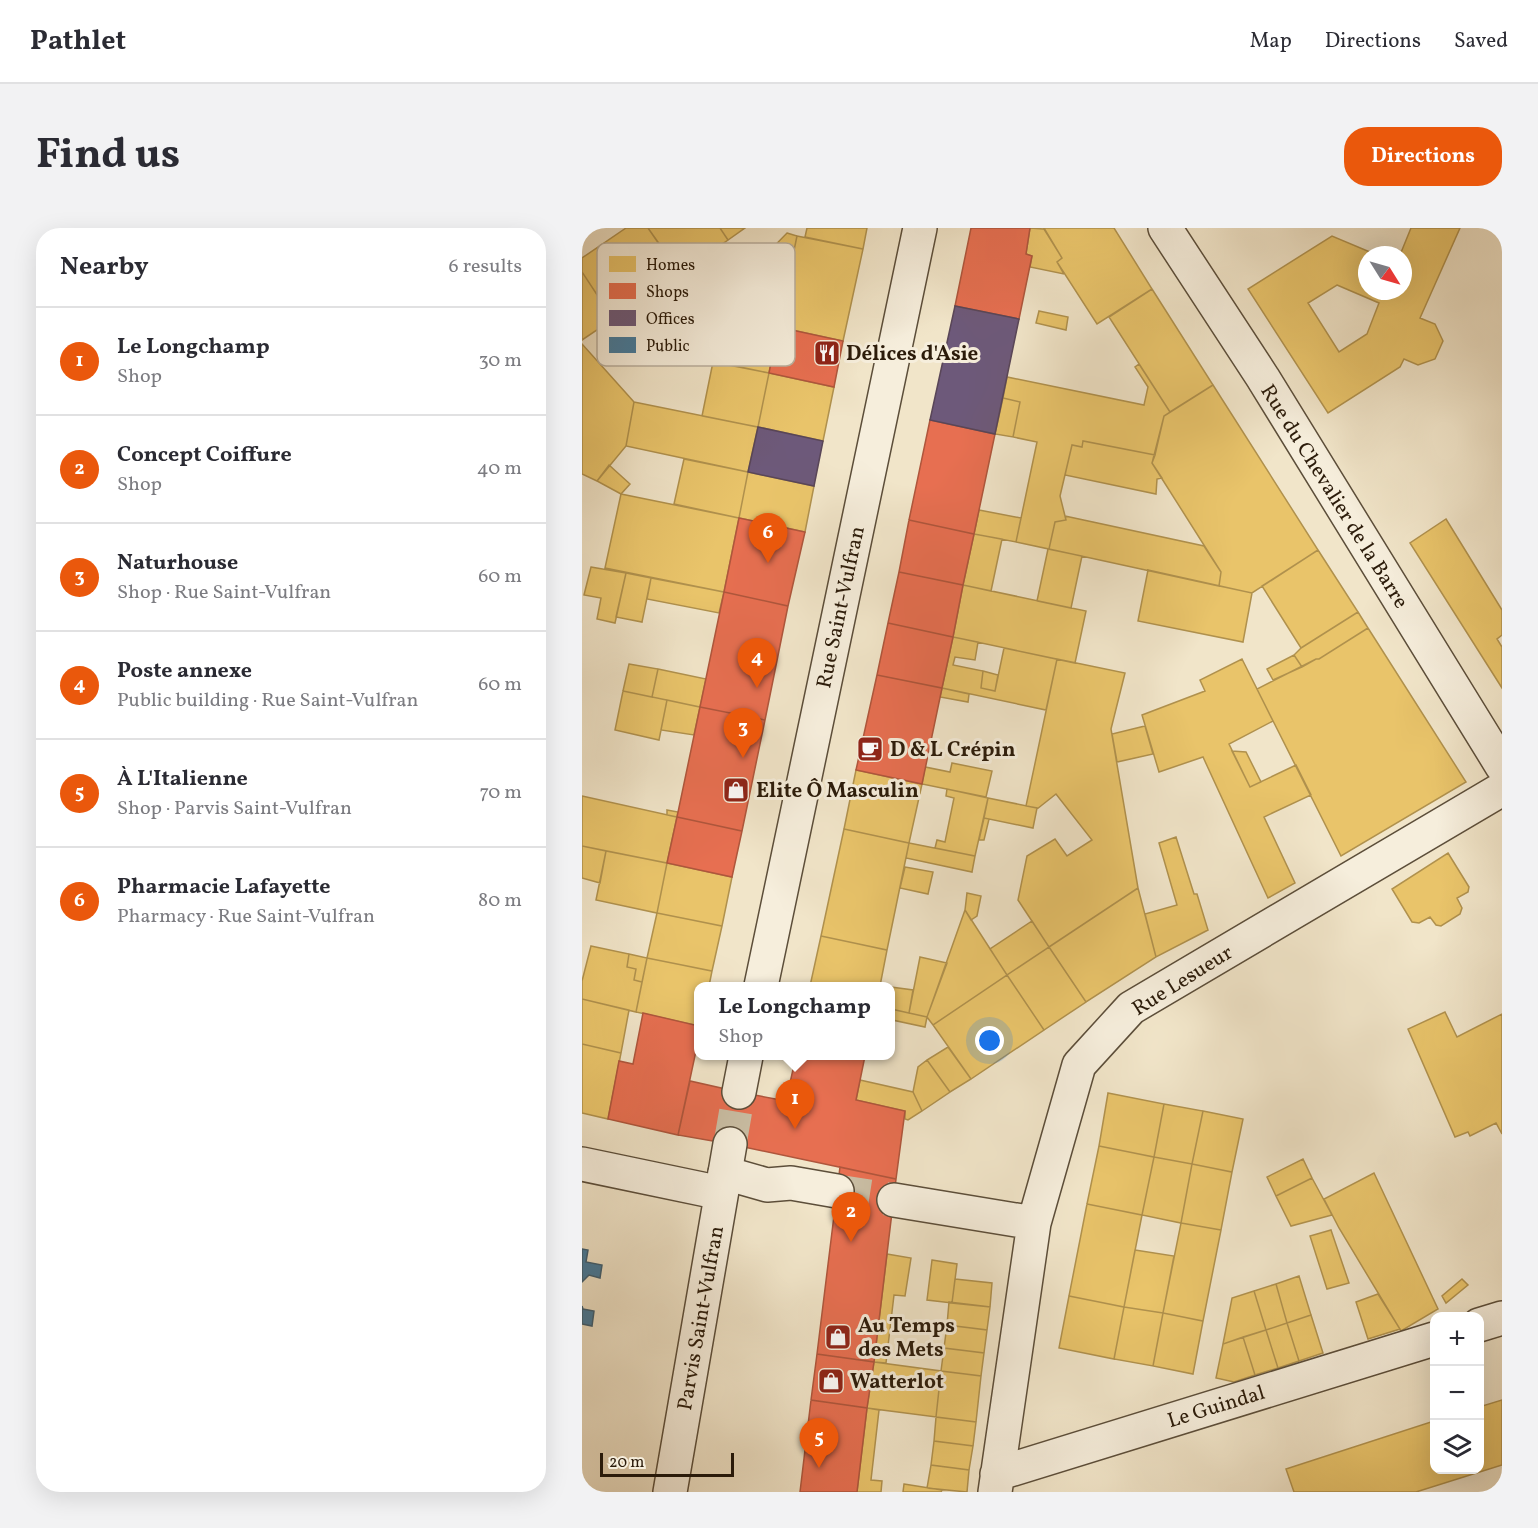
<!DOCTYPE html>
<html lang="en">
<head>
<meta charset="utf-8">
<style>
	body { margin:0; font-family:Vollkorn,serif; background:#f2f2f3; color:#2b2b33 }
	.controls { position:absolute; right:18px; bottom:18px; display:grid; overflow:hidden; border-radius:12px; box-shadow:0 6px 24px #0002 }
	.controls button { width:54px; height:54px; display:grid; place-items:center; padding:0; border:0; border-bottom:2px solid #e1e1e2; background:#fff; color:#2b2b33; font:30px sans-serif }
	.compass { position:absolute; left:776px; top:18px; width:54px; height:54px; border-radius:50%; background:#fff; box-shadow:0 6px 24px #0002; rotate:127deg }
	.scale { position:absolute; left:18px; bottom:15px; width:134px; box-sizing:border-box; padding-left:6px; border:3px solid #2b1b0a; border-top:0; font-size:16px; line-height:21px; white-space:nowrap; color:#2b1b0a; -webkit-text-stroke:4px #f6eedc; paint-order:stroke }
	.you { position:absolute; left:408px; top:813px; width:21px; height:21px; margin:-15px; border:4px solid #fff; border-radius:50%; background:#1a73e8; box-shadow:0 0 0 9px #1a73e833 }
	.badge { display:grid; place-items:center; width:39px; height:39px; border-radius:50%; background:#ea580c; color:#fff; font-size:20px; font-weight:700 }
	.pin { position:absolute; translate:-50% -50px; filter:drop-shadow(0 2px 3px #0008) }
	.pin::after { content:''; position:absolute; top:32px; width:21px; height:18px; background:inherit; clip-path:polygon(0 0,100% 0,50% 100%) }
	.popup { position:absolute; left:112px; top:754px; width:201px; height:78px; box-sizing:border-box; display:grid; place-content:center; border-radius:12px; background:#fff; filter:drop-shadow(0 2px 4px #0005); font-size:20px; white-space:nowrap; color:#7c7c81 }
	.popup b { font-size:22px; color:#2b2b33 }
	.popup::after { content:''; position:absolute; left:50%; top:100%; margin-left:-12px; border:12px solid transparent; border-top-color:#fff }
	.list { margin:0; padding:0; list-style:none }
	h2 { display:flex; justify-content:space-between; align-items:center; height:78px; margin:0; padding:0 24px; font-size:26px }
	h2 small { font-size:20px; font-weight:400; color:#7c7c81 }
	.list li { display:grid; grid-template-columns:39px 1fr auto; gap:18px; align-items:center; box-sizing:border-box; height:108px; padding:0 24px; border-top:2px solid #e1e1e2 }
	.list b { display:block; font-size:22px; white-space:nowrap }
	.list p { margin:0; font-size:20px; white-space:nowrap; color:#7c7c81 }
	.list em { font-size:20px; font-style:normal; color:#7c7c81 }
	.icon { flex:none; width:33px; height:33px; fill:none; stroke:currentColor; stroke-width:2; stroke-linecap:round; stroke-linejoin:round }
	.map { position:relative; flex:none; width:920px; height:1264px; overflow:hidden; border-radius:24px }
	header { display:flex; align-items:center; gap:36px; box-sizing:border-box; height:84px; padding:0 30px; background:#fff; border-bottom:2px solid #e1e1e2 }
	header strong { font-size:28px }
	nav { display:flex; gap:33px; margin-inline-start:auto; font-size:21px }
	.intro { display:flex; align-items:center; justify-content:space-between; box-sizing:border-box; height:144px; padding:0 36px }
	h1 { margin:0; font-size:42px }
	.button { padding:15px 27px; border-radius:24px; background:#ea580c; color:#fff; font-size:21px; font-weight:700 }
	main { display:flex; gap:36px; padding:0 36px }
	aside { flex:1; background:#fff; border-radius:24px; box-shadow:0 6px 24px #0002 }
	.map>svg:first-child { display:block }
	.homes { fill:#e9c46a; stroke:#b0914d; stroke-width:1.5; fill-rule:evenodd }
	.shops { fill:#e76f51; stroke:#af563c; stroke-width:1.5 }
	.offices { fill:#6d597a; stroke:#594658; stroke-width:1.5 }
	.public { fill:#457b9d; stroke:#3d5e71; stroke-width:1.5 }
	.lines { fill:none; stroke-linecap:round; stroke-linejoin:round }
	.minor-tunnel { stroke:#c9bda3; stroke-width:33; stroke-dasharray:33 16; stroke-linecap:butt }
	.tertiary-tunnel { stroke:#c9bda3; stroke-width:33; stroke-dasharray:33 16; stroke-linecap:butt }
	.minor-casing { stroke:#5c4e3a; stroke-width:36 }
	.tertiary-casing { stroke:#5c4e3a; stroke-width:36 }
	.minor { stroke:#f6eedc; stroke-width:33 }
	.tertiary { stroke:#f6eedc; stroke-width:33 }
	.labels { text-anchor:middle; stroke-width:6; stroke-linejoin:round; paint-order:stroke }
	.poi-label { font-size:21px; font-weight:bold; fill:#2b1b0a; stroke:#f6eedc; text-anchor:start }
	.street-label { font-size:21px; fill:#2b1b0a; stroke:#f6eedc }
	.key { fill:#f6eedc; stroke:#b9af9d; stroke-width:1.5 }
	.key-label { font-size:16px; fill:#2b1b0a }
</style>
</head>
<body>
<header>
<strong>Pathlet</strong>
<nav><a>Map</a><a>Directions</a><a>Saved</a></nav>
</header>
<div class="intro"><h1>Find us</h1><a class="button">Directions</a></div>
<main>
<aside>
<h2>Nearby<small>6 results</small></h2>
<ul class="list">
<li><span class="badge">1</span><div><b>Le Longchamp</b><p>Shop</p></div><em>30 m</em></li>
<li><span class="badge">2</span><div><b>Concept Coiffure</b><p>Shop</p></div><em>40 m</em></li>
<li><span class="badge">3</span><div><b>Naturhouse</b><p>Shop · Rue Saint-Vulfran</p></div><em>60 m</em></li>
<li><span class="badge">4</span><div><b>Poste annexe</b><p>Public building · Rue Saint-Vulfran</p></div><em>60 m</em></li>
<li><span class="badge">5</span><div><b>À L'Italienne</b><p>Shop · Parvis Saint-Vulfran</p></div><em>70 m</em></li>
<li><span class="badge">6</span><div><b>Pharmacie Lafayette</b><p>Pharmacy · Rue Saint-Vulfran</p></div><em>80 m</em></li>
</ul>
</aside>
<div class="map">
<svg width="920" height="1264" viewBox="0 0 920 1264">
	<rect width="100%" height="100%" fill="#f1e5c9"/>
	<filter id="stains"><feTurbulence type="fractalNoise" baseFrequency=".00333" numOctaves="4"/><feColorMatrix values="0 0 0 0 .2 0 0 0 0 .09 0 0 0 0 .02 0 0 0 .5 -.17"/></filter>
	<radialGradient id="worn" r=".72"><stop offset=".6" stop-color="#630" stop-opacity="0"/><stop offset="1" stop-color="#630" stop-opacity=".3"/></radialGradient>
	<path class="homes" d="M44,0H66L101,51L61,79L52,77L31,91L0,44V30Z
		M66,0H138L146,12L98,45Z
		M138,0H163L146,12Z
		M225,0H285L281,21L223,9Z
		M448,0L462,1L480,30L475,34L482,46L448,39L450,28L444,26Z
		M462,0H532L570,61L515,96L475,34L480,30Z
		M829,0H878L838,90L853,96L861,113L853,131L836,137L822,131L818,139L746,185L666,61L750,8L795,27H785V63H821V27H818ZM755,57L797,75L785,106L757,124L726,75Z
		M205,5L215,8L206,52L167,44Z
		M215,8L281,21L261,113L196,99Z
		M0,44L31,91L0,112Z
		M167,44L206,52L196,99L157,91Z
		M570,61L631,157L588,184L527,89Z
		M457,83L486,89L484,102L454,95Z
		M0,116L52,174L44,218L15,253L0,246Z
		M143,117L191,127L187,145L139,135Z
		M131,134L187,145L176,199L120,188Z
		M557,136L588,184L582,188L573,227L501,213L500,219L490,217L478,268L484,292L473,294L467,321L434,314L455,214L431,209L438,174L421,170L425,149L562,177L566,159L553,139Z
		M187,145L252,159L241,213L176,199Z
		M631,157L736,322L670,365L637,358L639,344L570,235L582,188Z
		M421,170L438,174L431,209L413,206Z
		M52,174L176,199L166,244L44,218Z
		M501,213L573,227L570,235L580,250L575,251L574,266L483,247L490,217L500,219Z
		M102,231L166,244L157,290L92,276Z
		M27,237L48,256L39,266L15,253Z
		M166,244L232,258L223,304L157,290Z
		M39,266L157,290L142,364L23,340Z
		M397,282L439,290L434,314L392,306Z
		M483,288L622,318L639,344L637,358L467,321L473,294L484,292Z
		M864,291L920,382V407L915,411L920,419V460L828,315Z
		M392,306L420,311L409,363L381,357Z
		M466,321L500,328L489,380L455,373Z
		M736,322L776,384L719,420L680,358Z
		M9,339L44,345L33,395L15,391L19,370L2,367Z
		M566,342L670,365L661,414L556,393Z
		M44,345L69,350L60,394L34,389Z
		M69,350L142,364L137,385L65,371Z
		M381,357L504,383L493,435L371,409Z
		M776,384L786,400L737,431H734L720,439L712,427L719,420Z
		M786,400L884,554L759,628L675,461L734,431H737Z
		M371,409L396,414L393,432L373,429L371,437L401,443L399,460L413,463L422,420L475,431L464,482L360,460Z
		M712,427L720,439L691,452L685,441Z
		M475,431L543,445L529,501L556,660L467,719L436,672L445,628L473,611L485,628L510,612L474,566L455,581V580L444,578Z
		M660,431L691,493L647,516L668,559L714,537L729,567L682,589L713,655L686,670L621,529L577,544L560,487L623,463L618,452Z
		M47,436L76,441L70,469L41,463Z
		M76,441L124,451L118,479L70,469Z
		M401,443L416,447L413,463L399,460Z
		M360,460L387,466L386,474L358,469Z
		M41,463L85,472L77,512L33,502Z
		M85,472L118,479L112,507L79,502Z
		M563,498L571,526L535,534L530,506Z
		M650,523L664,524L679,554L668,559Z
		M370,535L410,543L404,569L340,556L343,539L368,544Z
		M274,542L340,556L327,615L262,601Z
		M365,561L406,570L393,628L353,620L355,612L363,614L372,570L364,568Z
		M0,568L95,589L85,635L0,618Z
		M406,570L455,580L451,600L402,590Z
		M85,582L96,584L95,589L85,587Z
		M402,590L407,591L402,612H397Z
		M262,601L327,615L305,722L239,708Z
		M594,609L612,666H615L626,702L574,729L563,686L595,677L577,615Z
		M327,615L393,628L390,644L324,630Z
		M0,618L24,623L18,655L0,650Z
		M24,623L85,635L75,685L14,672Z
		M866,625L887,659L886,664L875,670L880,680L878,686L859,698L854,697L848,689L837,695L830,694L810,661Z
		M85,635L150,649L140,698L75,685Z
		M323,639L351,644L346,666L318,660Z
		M556,660L574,729L504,774L467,719Z
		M385,665L399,668L395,688L389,692L383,682Z
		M383,682L425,747L351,797L345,789Z
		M75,685L140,698L130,743L65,730Z
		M450,693L467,719L425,747L408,721Z
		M239,708L305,722L298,758H228Z
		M9,718L47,726L45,739L54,741L52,752L60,754L54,784L0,771V753Z
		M467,719L504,774L462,802L425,747Z
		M47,726L65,730L60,754L52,752L54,741L45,739Z
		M338,729L365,735L345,789L327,785Z
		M65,730L130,743L127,758H117V798L54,784Z
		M425,747L462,802L389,851L351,797Z
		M309,759L331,762L327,785L309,781Z
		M0,771L47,782L39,825L0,816Z
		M309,781L345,789L343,799L310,792L309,799Z
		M863,784L875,809L920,786V906L914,895L888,908L886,904L873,909L826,801Z
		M0,816L39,825L26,891L0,885Z
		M366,819L389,851L368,864L345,832Z
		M345,832L368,864L340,883L331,864L336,839Z
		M278,852L331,864L340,883L326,892L323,891V883L274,872Z
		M526,865L582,876L572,929L517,918Z
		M582,876L621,883L610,936L572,929Z
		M621,883L661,891L650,944L610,936Z
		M517,918L572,929L560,987L505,976Z
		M572,929L610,936L599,995L560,987Z
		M721,931L730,950L694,968L685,949Z
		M610,936L650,944L639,1002L599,995Z
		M792,945L856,1081L819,1103L757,1000L742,971Z
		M730,950L750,987L709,998L694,968Z
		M505,976L560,987L542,1079L487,1068Z
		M599,995L639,1002L621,1093L581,1085Z
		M749,1002L767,1055L745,1061L728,1008Z
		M553,1022L592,1028L581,1085L542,1079Z
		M305,1026L329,1030L323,1068L312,1067L304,1135L292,1134Z
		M350,1032L375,1036L370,1075L345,1072Z
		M717,1048L729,1087L705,1095L694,1056Z
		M373,1051L410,1055L408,1079L370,1075Z
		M880,1051L886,1057L864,1075L860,1068Z
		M694,1056L705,1095L684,1102L672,1063Z
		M672,1063L684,1102L641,1116L650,1070Z
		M796,1066L818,1101L786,1111L774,1074Z
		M487,1068L542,1079L532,1131L477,1120Z
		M367,1074L408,1079L405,1102L365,1097Z
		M542,1079L581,1085L571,1138L532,1131Z
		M581,1085L621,1093L611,1146L571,1138Z
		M729,1087L741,1125L717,1133L705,1095Z
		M705,1095L717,1133L696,1140L684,1102Z
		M365,1097L405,1102L402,1125L362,1120Z
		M684,1102L696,1140L673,1147L661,1109Z
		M661,1109L673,1147L652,1154L634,1150L641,1116Z
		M362,1120L402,1125L399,1148L359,1143Z
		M292,1134L359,1143L354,1189L285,1180Z
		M359,1143L399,1148L394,1194L354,1189Z
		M920,1172V1237L834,1264H712L704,1241L852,1193V1242H897V1179Z
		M285,1180L297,1182L289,1252L300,1253L299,1264H275Z
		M354,1189L394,1194L391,1218L352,1213Z
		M352,1213L391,1218L387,1242L349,1237Z
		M349,1237L387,1242L385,1264L345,1260Z
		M322,1256L360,1262L359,1264H321Z"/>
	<path class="shops" d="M389,0H448L444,26L450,28L437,91L373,78Z
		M196,99L261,113L252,159L187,145Z
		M348,192L413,206L392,306L327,292Z
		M157,290L223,304L206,378L142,364Z
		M327,292L392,306L381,357L317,344Z
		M317,344L381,357L371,409L306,395Z
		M142,364L206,378L183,492L118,479Z
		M306,395L371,409L360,460L295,447Z
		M295,447L360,460L340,556L274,542Z
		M118,479L183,492L160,603L95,589Z
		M95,589L160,603L150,649L85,635Z
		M61,785L117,798V809L96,907L26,891L37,833L51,836Z
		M214,828H283L274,872L323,883L314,951L148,916L96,907L108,853L157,864L204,873Z
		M258,939L314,951L292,1134L235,1126Z
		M235,1126L292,1134L285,1180L229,1172Z
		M229,1172L285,1180L275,1264H218Z"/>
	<path class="offices" d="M373,78L437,91L413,206L348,192Z
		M176,199L241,213L232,258L166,244Z"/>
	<path class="public" d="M0,1021L6,1022L4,1034L20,1037L18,1050L7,1047L0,1054Z
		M0,1078L1,1081L12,1083L10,1098L0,1096Z"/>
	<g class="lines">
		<path class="minor-tunnel" d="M255,963L312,972"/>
		<path class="tertiary-tunnel" d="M148,916L157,864"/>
		<defs>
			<path id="minor" d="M583,0L681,150L920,538
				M0,936L139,965
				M143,945L185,957L209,955L255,963
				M312,972L452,995
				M897,1097L920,1090
				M415,1246L852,1111
				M413,1264L452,995L497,837L549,780L920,561"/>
			<path id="tertiary" d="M179,758L338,0
				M157,864L164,828
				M88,1264L148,916"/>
		</defs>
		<use href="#minor" class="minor-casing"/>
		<use href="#tertiary" class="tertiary-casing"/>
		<use href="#minor" class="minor"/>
		<use href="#tertiary" class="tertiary"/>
	</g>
	<defs>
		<symbol id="restaurant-square" viewBox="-11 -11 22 22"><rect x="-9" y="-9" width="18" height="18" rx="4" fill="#8f2418" stroke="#f6eedc"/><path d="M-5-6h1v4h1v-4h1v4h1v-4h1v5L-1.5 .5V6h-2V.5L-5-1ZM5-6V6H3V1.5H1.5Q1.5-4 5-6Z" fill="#fff"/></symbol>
		<symbol id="cafe-square" viewBox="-11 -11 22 22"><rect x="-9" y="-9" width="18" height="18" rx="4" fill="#8f2418" stroke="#f6eedc"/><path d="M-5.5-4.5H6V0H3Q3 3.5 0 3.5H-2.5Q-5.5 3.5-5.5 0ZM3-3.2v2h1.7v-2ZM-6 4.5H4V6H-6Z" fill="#fff"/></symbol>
		<symbol id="shop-square" viewBox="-11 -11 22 22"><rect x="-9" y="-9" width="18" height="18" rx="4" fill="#8f2418" stroke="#f6eedc"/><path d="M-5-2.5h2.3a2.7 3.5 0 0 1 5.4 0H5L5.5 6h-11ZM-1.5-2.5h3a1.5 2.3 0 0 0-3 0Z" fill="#fff"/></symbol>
	</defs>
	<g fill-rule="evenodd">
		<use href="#restaurant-square" x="230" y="110" width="30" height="30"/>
		<use href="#cafe-square" x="273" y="506" width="30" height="30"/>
		<use href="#shop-square" x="139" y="547" width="30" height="30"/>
		<use href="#shop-square" x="241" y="1094" width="30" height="30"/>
		<use href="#shop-square" x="234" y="1138" width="30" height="30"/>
	</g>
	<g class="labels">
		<g class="poi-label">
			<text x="264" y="132">Délices d'Asie</text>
			<text x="308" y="528">D &amp; L Crépin</text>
			<text x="174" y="569">Elite Ô Masculin</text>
			<text x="276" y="1104">Au Temps<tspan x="276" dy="24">des Mets</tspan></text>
			<text x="268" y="1160">Watterlot</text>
		</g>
		<g class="street-label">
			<text transform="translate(753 268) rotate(58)" y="7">Rue du Chevalier de la Barre</text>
			<text transform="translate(258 379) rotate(-78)" y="7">Rue Saint-Vulfran</text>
			<text transform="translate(600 752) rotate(-32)" y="7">Rue Lesueur</text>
			<text transform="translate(118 1090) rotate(-80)" y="7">Parvis Saint-Vulfran</text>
			<text transform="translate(634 1178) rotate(-17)" y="7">Le Guindal</text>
		</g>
	</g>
	<rect x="15" y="15" width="198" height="123" rx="9" class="key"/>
	<rect x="27" y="28" width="27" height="16" fill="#e9c46a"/>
	<rect x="27" y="55" width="27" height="16" fill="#e76f51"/>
	<rect x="27" y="82" width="27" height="16" fill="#6d597a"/>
	<rect x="27" y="109" width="27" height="16" fill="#457b9d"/>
	<g class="key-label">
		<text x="64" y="42">Homes</text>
		<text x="64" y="69">Shops</text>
		<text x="64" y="96">Offices</text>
		<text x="64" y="123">Public</text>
	</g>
	<rect width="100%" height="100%" filter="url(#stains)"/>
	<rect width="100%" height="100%" fill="url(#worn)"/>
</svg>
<div class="controls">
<button>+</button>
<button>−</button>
<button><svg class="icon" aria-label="layers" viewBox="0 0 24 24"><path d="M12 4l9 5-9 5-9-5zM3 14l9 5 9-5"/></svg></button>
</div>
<svg class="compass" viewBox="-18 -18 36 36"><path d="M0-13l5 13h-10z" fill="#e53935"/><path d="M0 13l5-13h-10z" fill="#7c7c81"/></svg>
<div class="scale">20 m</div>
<div class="you"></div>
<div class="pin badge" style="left:213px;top:901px">1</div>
<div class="popup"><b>Le Longchamp</b>Shop</div>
<div class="pin badge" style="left:269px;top:1014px">2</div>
<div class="pin badge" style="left:161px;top:530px">3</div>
<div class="pin badge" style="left:175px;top:460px">4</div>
<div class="pin badge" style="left:237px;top:1240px">5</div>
<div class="pin badge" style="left:186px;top:335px">6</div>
</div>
</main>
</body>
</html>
